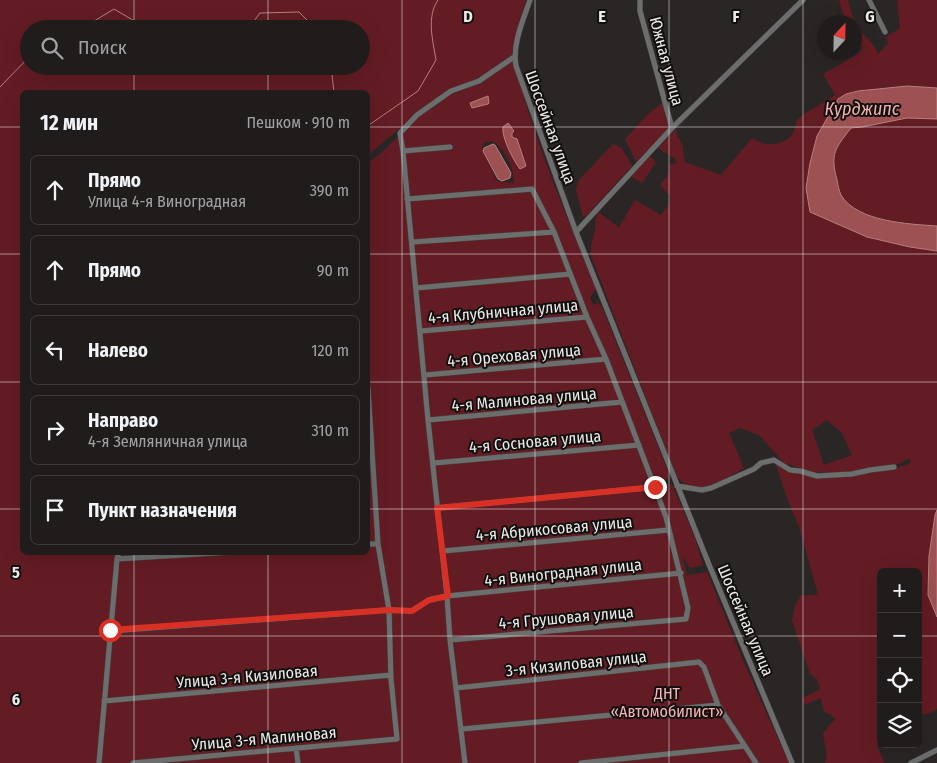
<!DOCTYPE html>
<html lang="ru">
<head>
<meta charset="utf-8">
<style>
	body { margin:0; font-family:"Fira Sans Condensed",sans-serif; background:#282525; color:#f1f3f6 }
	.controls { position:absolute; right:15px; bottom:15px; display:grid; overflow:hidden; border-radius:8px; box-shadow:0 5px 20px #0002 }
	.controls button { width:45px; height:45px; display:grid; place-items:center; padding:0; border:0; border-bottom:1px solid #3d3a3b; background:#201c1c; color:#f1f3f6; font:25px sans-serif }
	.compass { position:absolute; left:817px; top:15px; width:45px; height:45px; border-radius:50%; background:#201c1c; box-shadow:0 5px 20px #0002; rotate:22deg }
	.stop { position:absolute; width:15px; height:15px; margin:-11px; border:4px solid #d93025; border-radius:50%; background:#fff }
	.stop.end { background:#d93025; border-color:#fff; box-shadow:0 1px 5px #0008 }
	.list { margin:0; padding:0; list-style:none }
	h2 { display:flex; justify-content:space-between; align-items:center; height:65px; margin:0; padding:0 20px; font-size:21px }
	h2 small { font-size:16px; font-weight:400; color:#a2a1a3 }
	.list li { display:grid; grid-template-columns:32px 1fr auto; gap:15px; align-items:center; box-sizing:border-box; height:70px; margin:0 10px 10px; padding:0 10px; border:1px solid #3d3a3b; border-radius:8px }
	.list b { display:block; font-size:19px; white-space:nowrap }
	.list p { margin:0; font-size:16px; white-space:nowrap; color:#a2a1a3 }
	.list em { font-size:16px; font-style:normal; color:#a2a1a3 }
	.icon { flex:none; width:28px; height:28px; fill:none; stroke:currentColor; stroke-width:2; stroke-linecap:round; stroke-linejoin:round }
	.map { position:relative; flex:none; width:937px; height:763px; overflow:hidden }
	.search { position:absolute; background:#201c1c; box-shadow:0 5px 20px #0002; left:20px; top:20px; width:350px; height:55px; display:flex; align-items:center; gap:12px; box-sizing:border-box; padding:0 18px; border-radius:28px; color:#a2a1a3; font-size:19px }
	.panel { position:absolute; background:#201c1c; box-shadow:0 5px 20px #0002; left:20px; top:90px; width:350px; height:465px; border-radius:8px }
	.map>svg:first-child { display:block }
	.green { fill:#631c23; fill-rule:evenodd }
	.water { fill:#9e5153; stroke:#b67f80 }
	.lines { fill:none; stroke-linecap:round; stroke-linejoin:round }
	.stream { stroke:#b67f80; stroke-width:1 }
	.minor-casing { stroke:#464141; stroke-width:6 }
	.minor { stroke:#6c6e6d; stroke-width:5 }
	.route { stroke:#d93025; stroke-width:6 }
	.grid { fill:none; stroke:#eeeaea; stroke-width:1; stroke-opacity:0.55 }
	.labels { text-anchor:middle; stroke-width:4; stroke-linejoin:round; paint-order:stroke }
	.street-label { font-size:16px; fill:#eeeaea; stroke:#120f0f }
	.park-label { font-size:16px; fill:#f9b5b4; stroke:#120f0f }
	.water-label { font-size:18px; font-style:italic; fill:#f4b0b0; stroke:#120f0f }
	.grid-label { font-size:16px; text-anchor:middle; font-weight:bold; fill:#eeeaea; stroke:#120f0f; stroke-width:4; stroke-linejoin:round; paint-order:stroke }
</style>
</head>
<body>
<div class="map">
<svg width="937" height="763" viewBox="0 0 937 763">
	<rect width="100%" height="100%" fill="#2b2626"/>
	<path class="green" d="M0,0H526L518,25L512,54L506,61L489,73L432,101L368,155V92H22V552H368V163L380,154L422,113L440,104L438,102L456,90L484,79L514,61C533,139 566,214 596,289L590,297L593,305L598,303L601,305L669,474L668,479L658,482L661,487L672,484L696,541L703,565L690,568L682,555L687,575L707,572L742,658L789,763H0ZM29,29H361V66H29ZM502,131H514L511,133L512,137L517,139L526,166L506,141ZM492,141C505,148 514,168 514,183L497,181L482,147L484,143Z
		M839,0H848L854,22H845Z
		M897,0H937V88L907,86L873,89L846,94L838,99L817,137L810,163L806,188L910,247L937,251V510L935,516L929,556L928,595L937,617V709L930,713L921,715L918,711V572H881V739L877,745L884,763H825L827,757L823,733L835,719L831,715L824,712L821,698L805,705L801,699L820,689L817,679L810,674L792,620L795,606L801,595H818L800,529L787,498L776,465L830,478L890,470L911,463L910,458L896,465L859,471L837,473L813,472L784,463L759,435L740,428L729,433L744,468C724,479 693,501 676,475L591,256C590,244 593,240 595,229C596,223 595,218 598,212L619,227L635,200L661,215L668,206L671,197L660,185L668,175L670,164L677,163L675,159L658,148L676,129L677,130L676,132C677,137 680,139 682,144C684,149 683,156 685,162L721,175L752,138C762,146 781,147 791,136C795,131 794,123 799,118C809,109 824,104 835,95L823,74L858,54L863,48L855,37V26C863,35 874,42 878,54L888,43L886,37L900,28ZM827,420L842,433L852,455L824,465L812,430Z
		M662,103L670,127L636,162L625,139L648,114Z
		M907,118L937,119V226C909,224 856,222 841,195C839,191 838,185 837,180C830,153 835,149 851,128L862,127Z
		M613,144L622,148L632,166L586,216L583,217L576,190L578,181Z
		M649,155L656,162L642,183L630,176Z"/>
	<path class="water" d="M907,86L937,88V119L907,118L862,127L851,128C835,149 830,153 837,180C838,185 839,191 841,195C857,222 909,224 937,226V251L910,247L867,237L810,212L806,188L810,163L817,136L838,99L846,94L858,91Z
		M488,96L489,103L488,104L472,108L470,103Z
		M508,123L514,131L512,133V137L517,139L526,166L520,169C513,160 501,136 503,127Z
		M493,144L495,145L511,173L510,178L502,181L498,179L483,151L484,148Z
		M937,510V617L928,595L929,556L935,515Z"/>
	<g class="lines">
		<path class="stream" d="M81,29L114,9L148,29
			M248,29L260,13L299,12L316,29
			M331,66L334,92
			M0,87L29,57
			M368,124L369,125L418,91L436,60C433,41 426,17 438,0"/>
		<defs>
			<path id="minor" d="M530,0C523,20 512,45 516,66L576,232L710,567L792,763
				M640,0V11L672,128
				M869,0L885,32
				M403,151L450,147
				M407,199L532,189L554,232L587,317L606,359L666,517L688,608L686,619L450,640
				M576,232L672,128L803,0
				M413,242L554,232
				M416,288L570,274
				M421,331L587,317
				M425,375L606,359
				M428,420L622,402
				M434,463L639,445
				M677,486L702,490L711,488L754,469L761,463L774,460L790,470L800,471L817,476L852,474L870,470L894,467
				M437,508L655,487
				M368,544H378
				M443,551L668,530
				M117,559L231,552
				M110,631L389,610L412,611L429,600L447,596L681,573
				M456,688L699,662L704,667L718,705L756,763
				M104,701L391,675
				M462,729L718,705
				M296,748L298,763
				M99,763L117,559L119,552
				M133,763L397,739L391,679L389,610L378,544L368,388
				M465,763L450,640L447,596L428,420L403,151L400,133L417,115L451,91L479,81L514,57
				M581,763L745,746
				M911,763L937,750"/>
		</defs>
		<use href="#minor" class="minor-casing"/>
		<use href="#minor" class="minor"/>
	</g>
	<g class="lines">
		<path class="route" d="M110,630L389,610L412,611L429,600L448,596L437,508L655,487"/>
	</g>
	<path class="grid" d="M134,0V29M268,0V29M402,0V763M535,0V763M669,0V763M803,0V763M134,66V92M268,66V92M0,127H22M368,127H937M0,254H22M368,254H937M0,382H22M368,382H937M0,509H22M368,509H937M134,552V763M268,552V763M0,636H881M918,636H937"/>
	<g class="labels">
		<g class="street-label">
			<text transform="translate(667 61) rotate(75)" y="6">Южная улица</text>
			<text transform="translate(551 127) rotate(70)" y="6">Шоссейная улица</text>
			<text transform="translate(503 311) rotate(-5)" y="6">4-я Клубничная улица</text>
			<text transform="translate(514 355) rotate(-5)" y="6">4-я Ореховая улица</text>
			<text transform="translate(524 399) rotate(-5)" y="6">4-я Малиновая улица</text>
			<text transform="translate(535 441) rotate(-5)" y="6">4-я Сосновая улица</text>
			<text transform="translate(554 528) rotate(-5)" y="6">4-я Абрикосовая улица</text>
			<text transform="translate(563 572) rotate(-6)" y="6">4-я Виноградная улица</text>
			<text transform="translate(566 617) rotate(-5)" y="6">4-я Грушовая улица</text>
			<text transform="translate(746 620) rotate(67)" y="6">Шоссейная улица</text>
			<text transform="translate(576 663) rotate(-6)" y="6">3-я Кизиловая улица</text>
			<text transform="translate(247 676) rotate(-5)" y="6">Улица 3-я Кизиловая</text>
			<text transform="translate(264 738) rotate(-5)" y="6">Улица 3-я Малиновая</text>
		</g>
		<g class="park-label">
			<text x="667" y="699">ДНТ<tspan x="667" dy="18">«Автомобилист»</tspan></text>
		</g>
		<g class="water-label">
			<text x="862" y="115">Курджипс</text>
		</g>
	</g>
	<g class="grid-label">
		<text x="468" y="22">D</text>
		<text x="602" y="22">E</text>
		<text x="736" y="22">F</text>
		<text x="870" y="22">G</text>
		<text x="16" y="578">5</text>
		<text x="16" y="705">6</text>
	</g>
</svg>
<div class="controls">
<button>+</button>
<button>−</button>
<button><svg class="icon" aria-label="locate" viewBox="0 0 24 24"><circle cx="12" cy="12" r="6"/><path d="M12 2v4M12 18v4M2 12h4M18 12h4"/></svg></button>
<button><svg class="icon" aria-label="layers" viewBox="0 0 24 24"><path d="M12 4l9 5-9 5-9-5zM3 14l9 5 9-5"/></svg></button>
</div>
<svg class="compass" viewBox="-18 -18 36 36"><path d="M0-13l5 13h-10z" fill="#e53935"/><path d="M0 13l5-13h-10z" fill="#a2a1a3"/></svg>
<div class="stop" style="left:110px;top:630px"></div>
<div class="stop end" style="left:655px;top:487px"></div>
<div class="search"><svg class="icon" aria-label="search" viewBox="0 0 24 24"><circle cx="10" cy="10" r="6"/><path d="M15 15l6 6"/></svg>Поиск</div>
<section class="panel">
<h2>12 мин<small>Пешком · 910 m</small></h2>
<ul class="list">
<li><svg class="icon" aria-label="ahead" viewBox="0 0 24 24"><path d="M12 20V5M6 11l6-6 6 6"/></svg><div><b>Прямо</b><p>Улица 4-я Виноградная</p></div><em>390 m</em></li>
<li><svg class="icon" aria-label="ahead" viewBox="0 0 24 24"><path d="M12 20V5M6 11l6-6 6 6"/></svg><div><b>Прямо</b></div><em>90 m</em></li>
<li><svg class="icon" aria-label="left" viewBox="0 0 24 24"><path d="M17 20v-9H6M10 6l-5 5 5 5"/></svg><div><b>Налево</b></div><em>120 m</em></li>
<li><svg class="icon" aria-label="right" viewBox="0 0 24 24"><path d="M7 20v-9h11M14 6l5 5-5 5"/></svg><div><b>Направо</b><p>4-я Земляничная улица</p></div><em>310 m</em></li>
<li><svg class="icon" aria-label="arrive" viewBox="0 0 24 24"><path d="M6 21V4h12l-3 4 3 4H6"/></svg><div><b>Пункт назначения</b></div></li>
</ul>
</section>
</div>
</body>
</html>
